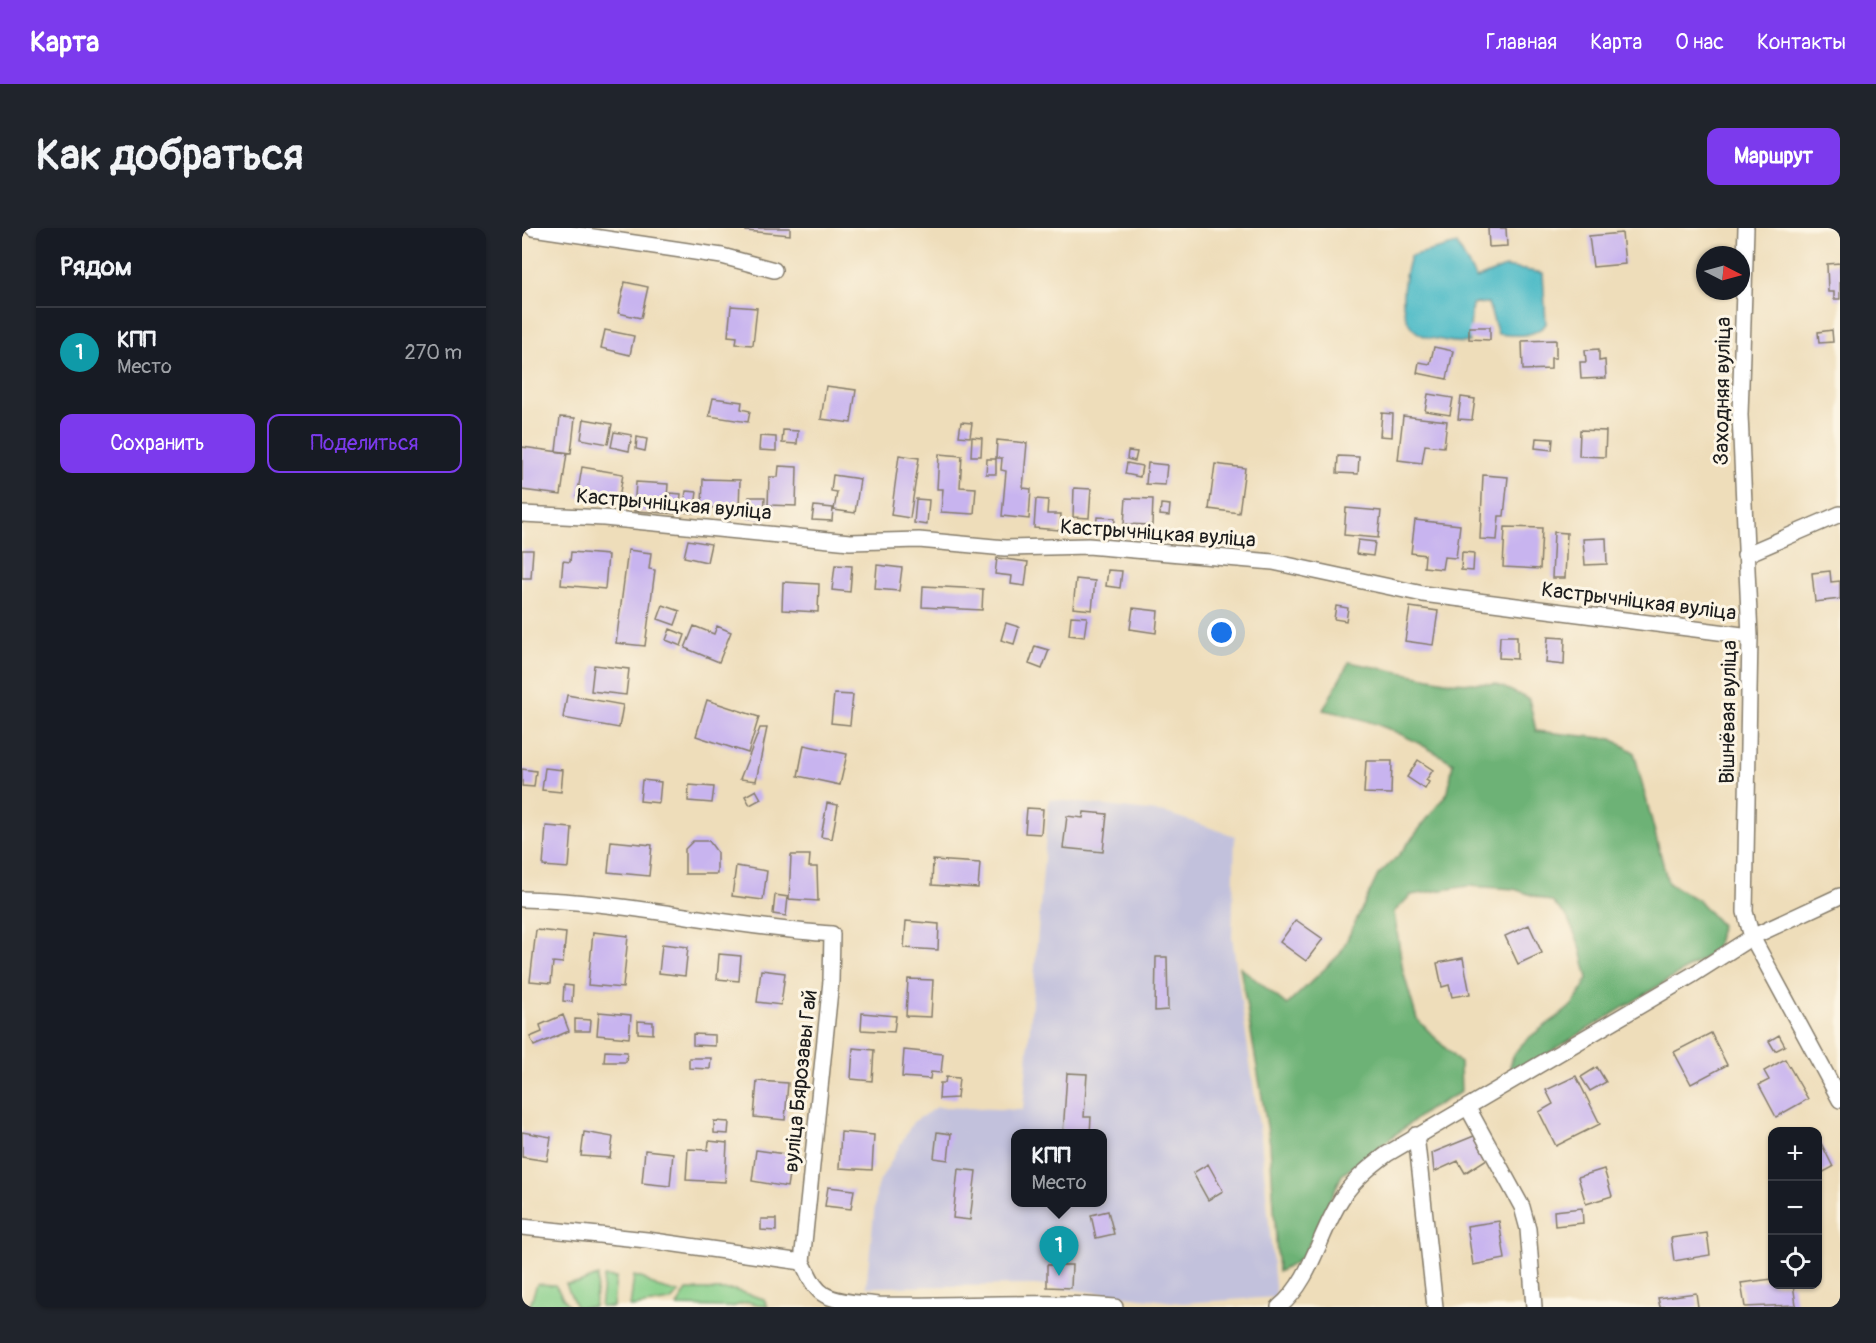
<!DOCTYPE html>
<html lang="ru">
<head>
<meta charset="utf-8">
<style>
	body { margin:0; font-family:Pangolin,sans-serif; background:#20242c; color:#f1f3f6 }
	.controls { position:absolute; right:18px; bottom:18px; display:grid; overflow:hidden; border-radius:12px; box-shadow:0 2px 4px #0004 }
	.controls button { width:54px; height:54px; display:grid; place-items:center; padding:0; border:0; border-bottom:2px solid #363941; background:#171b24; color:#f1f3f6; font:30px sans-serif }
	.compass { position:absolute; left:1174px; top:18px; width:54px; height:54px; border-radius:50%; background:#171b24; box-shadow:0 2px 4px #0004; rotate:96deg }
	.you { position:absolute; left:700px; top:405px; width:21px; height:21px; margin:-15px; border:4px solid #fff; border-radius:50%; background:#1a73e8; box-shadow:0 0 0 9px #1a73e833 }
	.badge { display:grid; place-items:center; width:39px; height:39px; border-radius:50%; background:#7c3aed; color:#fff; font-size:20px; font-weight:700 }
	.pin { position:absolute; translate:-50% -50px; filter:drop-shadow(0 2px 3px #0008) }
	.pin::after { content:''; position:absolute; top:32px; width:21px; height:18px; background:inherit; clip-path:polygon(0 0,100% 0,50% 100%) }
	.popup { position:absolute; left:489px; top:901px; width:96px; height:78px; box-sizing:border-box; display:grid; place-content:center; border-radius:12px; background:#171b24; filter:drop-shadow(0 2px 4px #0005); font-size:20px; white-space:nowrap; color:#9ea1a6 }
	.popup b { font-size:22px; color:#f1f3f6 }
	.popup::after { content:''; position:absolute; left:50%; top:100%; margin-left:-12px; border:12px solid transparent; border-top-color:#171b24 }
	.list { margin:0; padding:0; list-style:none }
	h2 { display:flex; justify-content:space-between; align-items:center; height:78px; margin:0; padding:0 24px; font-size:26px }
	h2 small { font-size:20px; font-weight:400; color:#9ea1a6 }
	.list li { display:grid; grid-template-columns:39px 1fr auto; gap:18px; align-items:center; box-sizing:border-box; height:90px; padding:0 24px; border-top:2px solid #363941 }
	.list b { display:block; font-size:22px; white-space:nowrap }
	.list p { margin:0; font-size:20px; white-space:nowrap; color:#9ea1a6 }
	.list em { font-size:20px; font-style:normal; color:#9ea1a6 }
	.actions { display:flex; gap:12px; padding:18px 24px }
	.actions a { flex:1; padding:14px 0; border:2px solid #7c3aed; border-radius:12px; text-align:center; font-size:21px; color:#7c3aed }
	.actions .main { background:#7c3aed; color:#fff }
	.icon { flex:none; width:33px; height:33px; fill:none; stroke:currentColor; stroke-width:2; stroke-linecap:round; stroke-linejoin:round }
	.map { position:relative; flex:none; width:1318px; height:1079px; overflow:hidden; border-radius:12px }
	header { display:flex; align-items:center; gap:36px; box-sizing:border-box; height:84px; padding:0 30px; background:#7c3aed; color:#fff }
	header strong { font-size:28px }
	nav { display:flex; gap:33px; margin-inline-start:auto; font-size:21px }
	.intro { display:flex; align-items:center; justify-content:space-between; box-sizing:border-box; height:144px; padding:0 36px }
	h1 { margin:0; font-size:42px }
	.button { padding:15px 27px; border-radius:12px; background:#7c3aed; color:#fff; font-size:21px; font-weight:700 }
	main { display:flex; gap:36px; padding:0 36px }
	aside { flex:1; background:#171b24; border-radius:12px; box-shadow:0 2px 4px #0004 }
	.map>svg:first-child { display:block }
	.industrial { fill:#c2c1dc; fill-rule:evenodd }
	.green { fill:#87cf8a; stroke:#527653; stroke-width:1.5 }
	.forest { fill:#6db276; stroke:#446749; stroke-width:1.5 }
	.water { fill:#4ebbc7; stroke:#356c72; stroke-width:1.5 }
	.building { fill:#c8b4ef }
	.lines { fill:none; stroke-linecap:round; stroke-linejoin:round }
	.minor-casing { stroke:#857c6b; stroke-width:18 }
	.minor { stroke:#fff; stroke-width:15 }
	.labels { text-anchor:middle; stroke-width:6; stroke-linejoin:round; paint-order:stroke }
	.street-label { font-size:21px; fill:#1c1c1c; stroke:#fcf5e5 }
</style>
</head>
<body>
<header>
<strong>Карта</strong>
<nav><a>Главная</a><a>Карта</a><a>О нас</a><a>Контакты</a></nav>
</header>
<div class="intro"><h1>Как добраться</h1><a class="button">Маршрут</a></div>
<main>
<aside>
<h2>Рядом<small></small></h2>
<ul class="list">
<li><span class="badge" style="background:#0f9aa8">1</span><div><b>КПП</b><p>Место</p></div><em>270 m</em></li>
</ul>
<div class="actions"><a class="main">Сохранить</a><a>Поделиться</a></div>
</aside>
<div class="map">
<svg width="1318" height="1079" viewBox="0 0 1318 1079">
	<rect width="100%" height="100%" fill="#fcf5e5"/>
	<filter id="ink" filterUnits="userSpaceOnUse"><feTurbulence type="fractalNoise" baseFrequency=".0167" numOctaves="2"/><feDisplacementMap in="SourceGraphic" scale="12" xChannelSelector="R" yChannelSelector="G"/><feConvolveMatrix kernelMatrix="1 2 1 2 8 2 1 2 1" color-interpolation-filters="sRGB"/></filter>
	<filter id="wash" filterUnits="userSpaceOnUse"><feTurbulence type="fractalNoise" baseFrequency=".008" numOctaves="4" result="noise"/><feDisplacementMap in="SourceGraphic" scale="24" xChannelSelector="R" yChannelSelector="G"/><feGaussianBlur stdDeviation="1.35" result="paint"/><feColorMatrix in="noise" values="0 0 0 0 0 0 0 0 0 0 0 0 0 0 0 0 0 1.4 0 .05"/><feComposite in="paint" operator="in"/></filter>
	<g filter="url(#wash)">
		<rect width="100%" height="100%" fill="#eeddba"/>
		<path class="industrial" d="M527,571L644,585L713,608L710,709L739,912L754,1069L660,1075L513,1057L344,1059L355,958L391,894L415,879L501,882ZM494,906H580V974H494Z"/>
		<path class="green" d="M76,1048L72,1079H54L44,1056L57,1055Z
			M112,1048L122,1051L135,1059L157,1065L148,1073L108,1079Z
			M82,1049L94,1050L91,1079H78Z
			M15,1056L33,1057L47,1079H11L8,1076Z
			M165,1062H212L242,1071L246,1079L226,1074L209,1079L155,1078Z"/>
		<path class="forest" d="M827,434L928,454L974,456L1007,471L1014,503L1090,511L1112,524L1146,655L1176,672L1199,697L1194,723L997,843L988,839C989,814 1032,795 1049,778C1056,771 1061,759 1066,750L1058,718L1045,689L1030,674L992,661L946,658L889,667L872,684L881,743L895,791L938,835L939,864L906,882L820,947L780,1031L756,1044L748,916L718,739L765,777L818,726L856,647L877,627L926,564L931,535C887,508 852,491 801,482Z"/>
		<path class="water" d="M935,16L954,51L983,39L1021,45L1024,96C1011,110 994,108 976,106L966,75L950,76L947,114C934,116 927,113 914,111C871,106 879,59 888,28Z"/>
		<g id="blocks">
			<path class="building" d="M224,0H268V7L224,3Z
				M966,0H984L985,18L967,19Z
				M1100,5L1103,36L1071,39L1067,8Z
				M1318,35V71H1312V64H1306L1305,36Z
				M103,54L126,59L119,90L96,85Z
				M209,78L235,80L231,117L214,116L215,109L206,108Z
				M947,99H968V112L947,111Z
				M83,102L112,108L108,127L79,120Z
				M1310,102L1311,114L1297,115L1296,104Z
				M1034,112V130H1029V141L1001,142L1000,113Z
				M912,119L931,123L925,151L895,145L897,134L908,136Z
				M1077,121V133L1083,132L1084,150L1059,151L1058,134H1064L1063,122Z
				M304,158L334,162L329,195L299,191Z
				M906,166L931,170L928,187L903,183Z
				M939,169L953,171L950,192L936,191Z
				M191,170L220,174L219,181L228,183L226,194L187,188Z
				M860,185L871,186L870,209L858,208Z
				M881,188L925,193L922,219L903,217L900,235L876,232Z
				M38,189L53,190L49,225L34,223Z
				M62,191L90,196L86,216L59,211Z
				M439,194L450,195L448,209L437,208Z
				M261,202L276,203L275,216L260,215Z
				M1058,202L1084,203L1083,229L1057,228Z
				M92,204L110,207L107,223L89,219Z
				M238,208L254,209V223L237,222Z
				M115,209L125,211L123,223L114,221Z
				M450,209L460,210L459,228H449Z
				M1014,210L1031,211L1030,222L1013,220Z
				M475,212L505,215L501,260L509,261L507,291L480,288L484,243L479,242L480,230H474Z
				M0,219L45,225L39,267L0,262Z
				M606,223L615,224L613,233L605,231Z
				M417,226L440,228L438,259L454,260L452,286L419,284L421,261H415Z
				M377,227L397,230L388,290L369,287Z
				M816,228L837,229L836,246L815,245Z
				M465,231H474V246H464Z
				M605,235L620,238L618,249L603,246Z
				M626,235L645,237L643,257L624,256Z
				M693,236L723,240L717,285L687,281Z
				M257,238L275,239L274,278L246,277L247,249H256Z
				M60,239L101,246L96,276L55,269Z
				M311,247L338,251L333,285L312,282L315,264L309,263Z
				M961,247L986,249L982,288H977L975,312L958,311Z
				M181,251L218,252L217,281L180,279Z
				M114,254L146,256L144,285L112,283Z
				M552,260L569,261L567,290L551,289Z
				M164,263L175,264L172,285L161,284Z
				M148,265L159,266L157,286L146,285Z
				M227,269H243L242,291L226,290Z
				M604,270L631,271L630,297L602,296Z
				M394,271L407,272L405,297L392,295Z
				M514,271L526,272L525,286H539L538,302L512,300Z
				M639,276L648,277L647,288L638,287Z
				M292,278L311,280L310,293L290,292Z
				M824,280L859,283L856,310L822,307Z
				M575,289L593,290L592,306L574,305Z
				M893,292L938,297L934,330L922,329L920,341L902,339L903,327L889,325Z
				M983,299L1020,300L1018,341L981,339Z
				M1032,304L1045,305L1043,350H1030Z
				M1084,310L1085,336L1063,337L1061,311Z
				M166,312L189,316L185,334L162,329Z
				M836,312L853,314L851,328L834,326Z
				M0,322H11L9,350H0Z
				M106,322L129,325L127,341L133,342L123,418L94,415Z
				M49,324L86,327L83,361L39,357L41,333L48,334Z
				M940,324L952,325L951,343L939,342Z
				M475,330L506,334L503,358L489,356L490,348L473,346Z
				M313,337L330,338L328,364L310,362Z
				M355,337L380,340L377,363L353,361Z
				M586,342L600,343L598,360L584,358Z
				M1308,343L1309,354L1318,353V371L1293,374L1290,345Z
				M554,351L573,353L570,382L551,380Z
				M261,354L297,356L296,384L260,382Z
				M401,358L461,361L460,382L400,379Z
				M141,377L158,383L153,397L136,391Z
				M814,378L826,380L824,393L812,391Z
				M888,379L916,383L911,417L883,413Z
				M611,380L636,383L634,405L608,401Z
				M549,388L565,389L562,409L547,407Z
				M484,395L497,399L492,416L479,412Z
				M172,398L192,406L195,398L209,404L197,434L163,420Z
				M148,401L163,407L159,418L144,412Z
				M978,408H995V431L977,430Z
				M1026,409L1043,410L1042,437L1024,435Z
				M513,418L527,422L520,441L507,436Z
				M72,437L107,441L104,467L69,463Z
				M312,466L331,467L328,497L309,495Z
				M45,467L101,477L97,500L41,490Z
				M185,472L237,489L226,525L174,508Z
				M238,500H245L234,553L218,551Z
				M282,517L325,526L318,557L276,548Z
				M896,532L911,542L904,552L907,554L903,561L885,549Z
				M844,533H870L869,566L842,565Z
				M23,540L41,542L39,564L20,562Z
				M0,541L14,543L12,559L0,558Z
				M120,552L139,554L137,575L118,573Z
				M167,557L192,559L190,575L166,573Z
				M234,562L239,571L228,577L223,568Z
				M305,575L316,577L310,611L299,609Z
				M505,580L521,581L519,606L503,605Z
				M562,584L585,586L581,624L541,620L545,588L561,590Z
				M24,598L50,600L47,640L21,638Z
				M89,613L130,617L127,648L86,644Z
				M171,613H187L195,624V646H163V621Z
				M269,627H288L287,639H295L296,673L267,671Z
				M411,632L458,635L456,660L410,657Z
				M214,638L245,643L241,672L210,668Z
				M253,667L266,669L264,688L251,686Z
				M774,692L801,711L784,733L758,714Z
				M384,693L417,696L416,722L382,720Z
				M1007,697L1020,725L996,736L983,708Z
				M14,702L44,705L41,735L31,734L29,755L8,753Z
				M71,704L106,708L101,760L66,757Z
				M140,716L166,719L163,748L137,745Z
				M197,726L219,728L217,753L195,751Z
				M634,729H645L646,782L633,783Z
				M941,730L948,766L930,769L927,757L920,759L915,735Z
				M239,742L263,745L259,777L235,774Z
				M386,751L411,752L409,789L384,788Z
				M42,757L51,758L50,774L41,773Z
				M77,784L109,787L107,810L75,807Z
				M340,785L374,788L372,804L339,802Z
				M41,787L47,803L12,818L8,809L20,804L18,797Z
				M53,791L69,792L68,803H53Z
				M116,793L131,794V806L116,805Z
				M1189,805L1205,837L1169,856L1152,824Z
				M171,806L193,807V818L171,817Z
				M1257,807L1263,818L1253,823L1247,813Z
				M331,820L352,822L350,853L329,851Z
				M382,822L421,826L419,845L409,844L408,851L380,849Z
				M83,823L105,824L104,834H82Z
				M167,830H189L188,841L167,840Z
				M1263,831L1286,871L1254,889L1237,857L1247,852L1242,843Z
				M1075,839L1084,854L1068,863L1059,849Z
				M545,845L565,846L562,889H569L568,906H541Z
				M1054,848L1078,896L1034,918L1017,884L1031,876L1024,862Z
				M424,849L437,850L435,870L417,871L418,855H423Z
				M235,853L266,855L263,892L232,889Z
				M192,893L207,894L206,906L192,905Z
				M0,904L29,909L25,933L0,929Z
				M62,904L91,909L88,930L59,928Z
				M319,904L352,907L350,942L317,940Z
				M415,904L429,906L426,932L412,930Z
				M952,908L965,931L943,945L936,933L912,944L910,925Z
				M1296,909L1311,939L1296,947Z
				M187,913L205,915L203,954L164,952L166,921L186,922Z
				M123,922L151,925L148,958L120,955Z
				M234,922L270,927L265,959L230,953Z
				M686,936L701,963L686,972L671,945Z
				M436,941L454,943L448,992L431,990Z
				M1082,941L1090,968L1064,976L1056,949Z
				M306,959L332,962L329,981L303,978Z
				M1060,980L1061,995L1033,998L1032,983Z
				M586,983L592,1006L574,1010L569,987Z
				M239,991H254V1003L239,1002Z
				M977,993L983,1031L951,1037L945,998Z
				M1185,1005L1188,1027L1152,1033L1149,1010Z
				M525,1037H550L549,1060L525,1059Z
				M1250,1051V1056H1271L1274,1077L1223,1079L1219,1055Z
				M1174,1065L1176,1079H1138L1136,1070Z"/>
		</g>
	</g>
	<g filter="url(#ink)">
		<use href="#blocks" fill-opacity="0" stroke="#857c6b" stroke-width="1.5"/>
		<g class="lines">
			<defs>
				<path id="minor" d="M11,0L200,28L252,42
					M1224,0L1218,187L1228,408L1223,684L1230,709L1318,872
					M0,286L82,290L328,314L397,312L483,320L566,318L751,334L901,366L1228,408
					M1223,327L1318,286
					M0,671C105,673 206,699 310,706L309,753L280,1034
					M946,880L1000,979L1006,1001L1012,1079
					M894,907L913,1079
					M0,999L125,1012L280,1034
					M280,1034C286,1044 291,1061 303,1067C318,1075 340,1075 356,1077C435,1079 515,1072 593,1079
					M757,1079C791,1051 798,1001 822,967C834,950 849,938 865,926L1172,746L1230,709L1318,668"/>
			</defs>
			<use href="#minor" class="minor-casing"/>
			<use href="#minor" class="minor"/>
		</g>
	</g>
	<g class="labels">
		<g class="street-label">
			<text transform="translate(1200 163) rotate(-89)" y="7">Заходняя вуліца</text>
			<text transform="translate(152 276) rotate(5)" y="7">Кастрычніцкая вуліца</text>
			<text transform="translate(636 305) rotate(4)" y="7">Кастрычніцкая вуліца</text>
			<text transform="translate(1117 373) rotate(7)" y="7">Кастрычніцкая вуліца</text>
			<text transform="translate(1206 484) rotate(-89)" y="7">Вішнёвая вуліца</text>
			<text transform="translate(278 853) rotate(-84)" y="7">вуліца Бярозавы Гай</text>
		</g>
	</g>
</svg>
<div class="controls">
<button>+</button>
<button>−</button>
<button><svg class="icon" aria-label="locate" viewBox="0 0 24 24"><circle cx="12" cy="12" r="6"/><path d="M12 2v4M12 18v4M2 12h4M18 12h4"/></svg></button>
</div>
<svg class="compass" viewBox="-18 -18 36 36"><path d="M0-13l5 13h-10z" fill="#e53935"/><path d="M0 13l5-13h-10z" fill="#9ea1a6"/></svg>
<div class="you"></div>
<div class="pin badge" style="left:537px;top:1048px;background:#0f9aa8">1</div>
<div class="popup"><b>КПП</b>Место</div>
</div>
</main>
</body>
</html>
